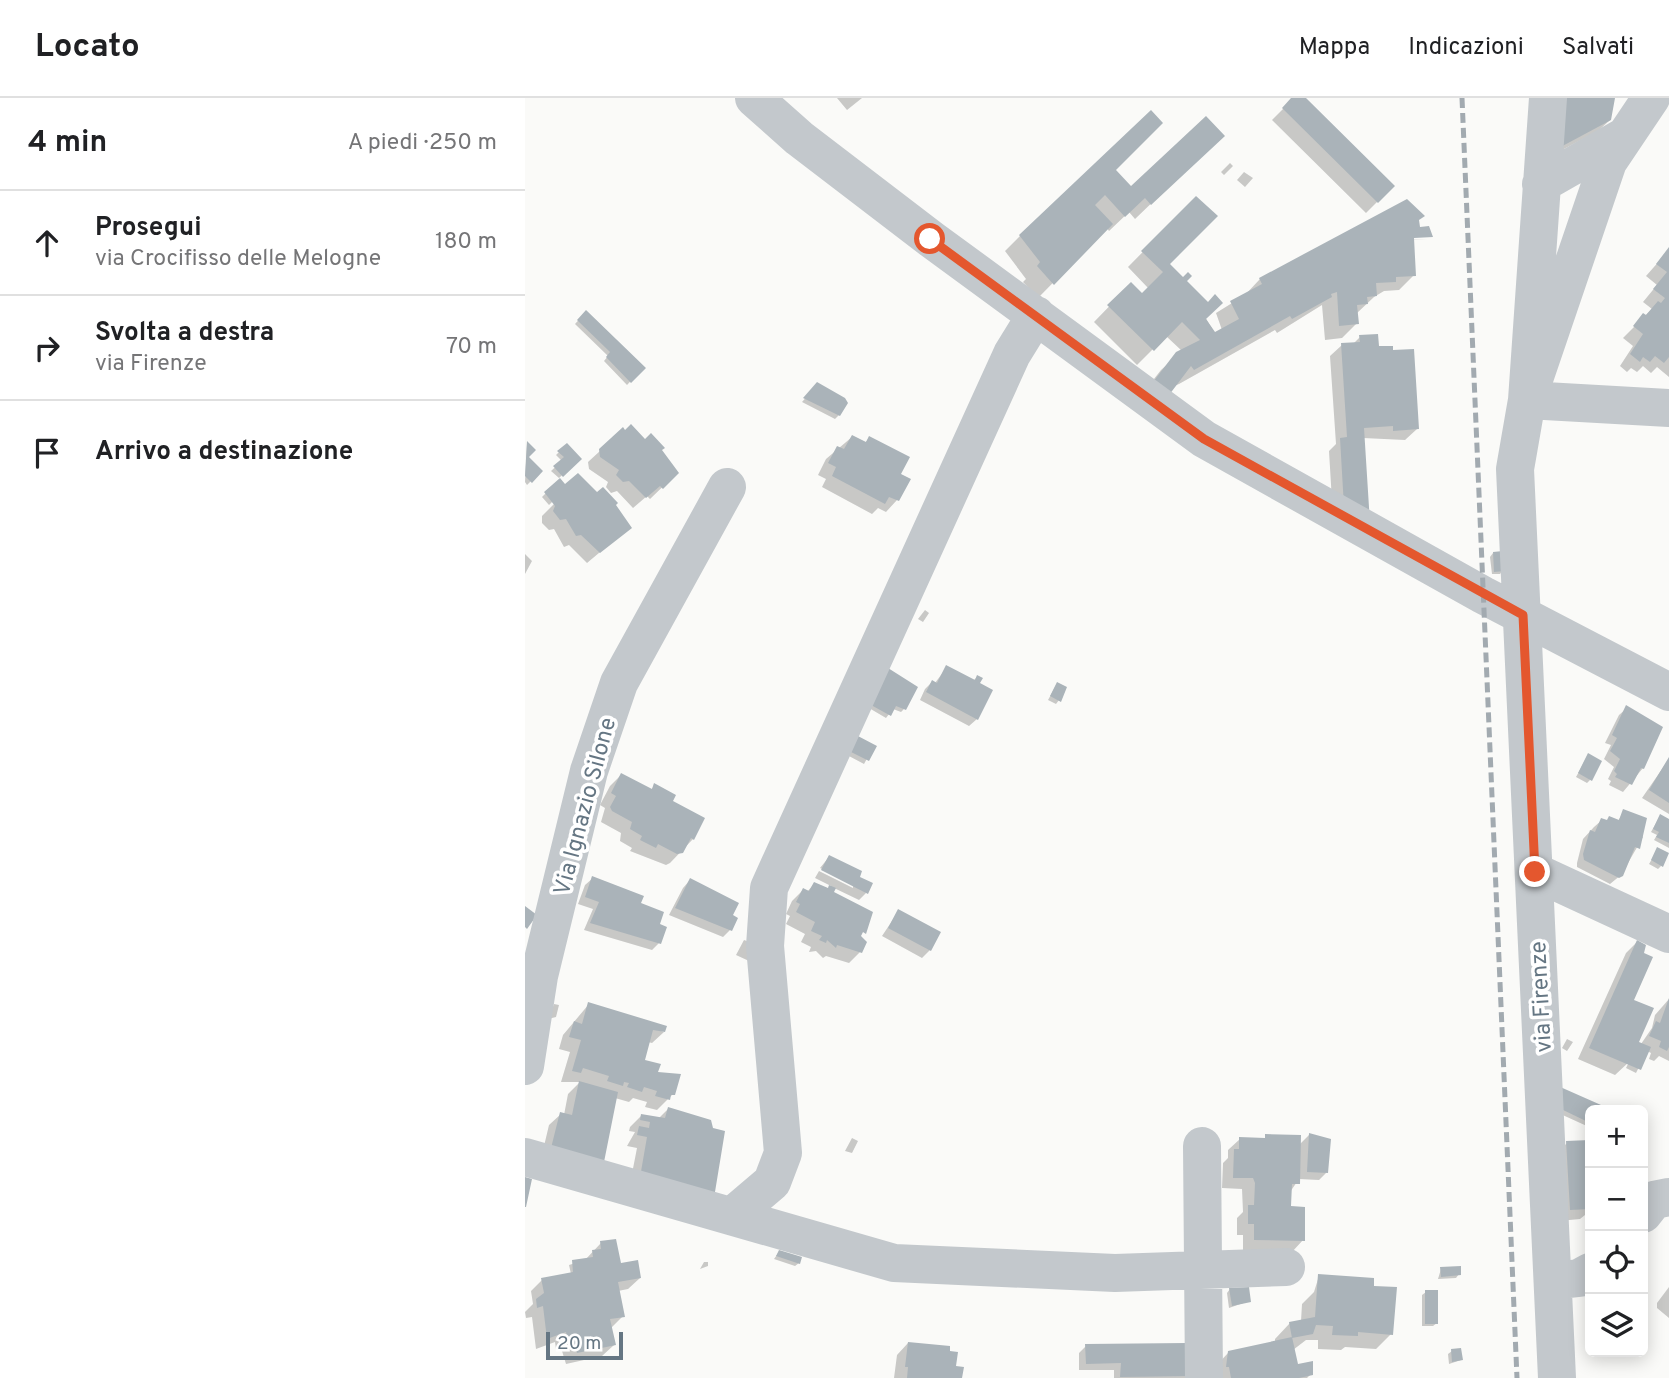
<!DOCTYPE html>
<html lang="it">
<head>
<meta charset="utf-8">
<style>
	body { margin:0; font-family:Overpass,sans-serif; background:#f2f2f2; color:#202124 }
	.controls { position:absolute; right:21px; bottom:21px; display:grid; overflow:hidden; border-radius:10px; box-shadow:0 4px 18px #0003 }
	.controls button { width:63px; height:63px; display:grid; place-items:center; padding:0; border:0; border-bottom:2px solid #e0e0e0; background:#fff; color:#202124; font:35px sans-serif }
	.scale { position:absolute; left:21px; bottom:18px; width:77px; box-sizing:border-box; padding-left:7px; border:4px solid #657683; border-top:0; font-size:19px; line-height:24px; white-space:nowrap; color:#657683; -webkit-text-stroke:5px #fff; paint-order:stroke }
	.stop { position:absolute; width:21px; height:21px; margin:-16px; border:5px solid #e4572e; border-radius:50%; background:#fff }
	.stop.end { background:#e4572e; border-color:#fff; box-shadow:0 2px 7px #0008 }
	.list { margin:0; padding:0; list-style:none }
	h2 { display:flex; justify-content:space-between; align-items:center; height:91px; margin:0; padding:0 28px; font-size:30px }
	h2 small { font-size:23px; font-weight:400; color:#757577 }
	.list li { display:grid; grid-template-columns:46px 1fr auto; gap:21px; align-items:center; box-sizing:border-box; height:105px; padding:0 28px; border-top:2px solid #e0e0e0 }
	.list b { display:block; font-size:26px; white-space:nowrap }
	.list p { margin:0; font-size:23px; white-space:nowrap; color:#757577 }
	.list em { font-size:23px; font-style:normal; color:#757577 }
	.icon { flex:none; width:38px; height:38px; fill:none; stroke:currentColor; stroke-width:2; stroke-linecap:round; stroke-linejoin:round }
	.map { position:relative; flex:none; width:1144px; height:1280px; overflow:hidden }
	header { display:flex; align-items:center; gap:42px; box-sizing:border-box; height:98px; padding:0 35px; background:#fff; border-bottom:2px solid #e0e0e0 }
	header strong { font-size:33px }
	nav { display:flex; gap:38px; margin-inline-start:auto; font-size:24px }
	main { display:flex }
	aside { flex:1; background:#fff }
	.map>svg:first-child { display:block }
	.shadow { fill:#0003 }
	.building { fill:#aab3b9 }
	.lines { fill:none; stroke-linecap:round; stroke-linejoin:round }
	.minor { stroke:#c3c8cc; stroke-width:38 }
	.rail { stroke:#a2aab0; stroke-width:5; stroke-dasharray:10 5; stroke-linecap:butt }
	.route { stroke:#e4572e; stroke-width:9 }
	.labels { text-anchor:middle; stroke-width:7; stroke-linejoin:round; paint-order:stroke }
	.street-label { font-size:23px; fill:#657683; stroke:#fff }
</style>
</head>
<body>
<header>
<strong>Locato</strong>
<nav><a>Mappa</a><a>Indicazioni</a><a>Salvati</a></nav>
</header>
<main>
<aside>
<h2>4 min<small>A piedi · 250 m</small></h2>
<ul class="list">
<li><svg class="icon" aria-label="ahead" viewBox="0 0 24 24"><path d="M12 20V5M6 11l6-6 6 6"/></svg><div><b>Prosegui</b><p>via Crocifisso delle Melogne</p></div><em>180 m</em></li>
<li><svg class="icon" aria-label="right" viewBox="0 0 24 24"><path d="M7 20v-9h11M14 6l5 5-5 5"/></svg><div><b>Svolta a destra</b><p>via Firenze</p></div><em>70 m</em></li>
<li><svg class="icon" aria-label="arrive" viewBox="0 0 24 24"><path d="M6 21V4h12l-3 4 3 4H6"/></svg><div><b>Arrivo a destinazione</b></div></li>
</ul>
</aside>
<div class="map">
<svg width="1144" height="1280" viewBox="0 0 1144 1280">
	<rect width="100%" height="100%" fill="#fafaf8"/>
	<path class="shadow" d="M312,0H337L322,12Z
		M769,0H778L868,88L841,115L747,22Z
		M1088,0L1085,22L1073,33L1020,61Z
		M682,52L610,121L604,114L584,133L582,130L513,200L498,184L501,181L480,153L495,138L589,71L606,91Z
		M705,65L708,68L699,77L696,74Z
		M719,74L728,80L720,89L712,82Z
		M671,100L643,166L659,183L690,236L697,232L691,215L720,197L735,181L892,124L893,131L906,138L880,139L881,142L903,141L888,142L889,177L874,192L859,193L849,199L831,216L832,225L817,240L800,242L797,207L752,235L750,232L654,286L611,304L636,272L657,253L641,238L612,267L569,224L606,186L617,197L624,191L603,169Z
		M1144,152V279L1132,269L1126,275L1118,268L1112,274L1106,270L1102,274L1095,268L1108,248L1098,240L1127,211L1118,204L1132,187L1121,178Z
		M61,214L118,270L102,287L79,263L83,258L50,226Z
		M835,239L852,250L892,331L880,342L838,340L843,424L808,420L804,353L811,346L805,258L817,247L828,246Z
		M293,286L314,317L310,321L277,304Z
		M327,339L340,345L344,340L374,377L383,381L372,402L361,414L353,410L347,416L297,389L301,381L293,377L301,361Z
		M120,343L135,352L152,375L125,401L122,398L108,410L92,393L86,395L81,389L83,384L64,371L63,364L75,353Z
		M2,346L9,352L2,359L16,373L2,387L0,384Z
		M41,347L54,361L34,380L26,373L37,363L31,357Z
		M34,382L40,389L72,397L105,429L62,465L44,447L39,449L29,431L24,432L17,425V418L31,404L29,402L24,407L17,399Z
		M968,455L978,472L975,476H967L965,459Z
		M0,456L7,463L0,476Z
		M400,512L404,515L398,524L393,521Z
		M422,569L448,583L452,579V621L444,628L395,602L400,591L407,584L410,585Z
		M361,576L379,611L376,614L368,611L361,620L344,610Z
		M532,586L534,602L531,606L523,602Z
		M1102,610L1118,670L1098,694L1084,687L1086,683L1083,681L1089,669L1079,661L1086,647L1080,645L1094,617Z
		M332,639L349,648L339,666L322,657Z
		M1061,661L1065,682L1062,685L1051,679Z
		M1144,661V716L1117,700Z
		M96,677L125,693L130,687L146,704L168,741L145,765L141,767L105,753L107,750L95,743L96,735L76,724L80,710L75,707L85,688Z
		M1099,713L1118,739L1096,777L1085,786L1052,769V765L1058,741L1069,729L1077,722L1093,723Z
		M1135,718L1144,723V750L1129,742L1132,737L1126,734Z
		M1133,751L1136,768L1133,771L1124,766Z
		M304,759L332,780L341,795L334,802L309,790L307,795L346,815L335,839V854L324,865L301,858L298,860L291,853L284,854L286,849L276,844L280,836L261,826L265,818L261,816L267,803L278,792L282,794L289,786L302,792L306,788L290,780L294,773L328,790V786L295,770Z
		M68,780L113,806L133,827L134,845L127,852L59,832L68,811L53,806L60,787Z
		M165,782L205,818V832L198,839L144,817L158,790Z
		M373,814L405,852L397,860L357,838Z
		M219,842L230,846L224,863L211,857Z
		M1112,844L1107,903L1108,951L1116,946L1127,930L1130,917L1144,901V963L1134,958L1129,963L1124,961L1126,955L1122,953L1111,975L1101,970L1104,964L1090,977L1053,961L1101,855Z
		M29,906L34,907L31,919L23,921Z
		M64,906L139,934L127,945L123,944L118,963L148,996L132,1012L120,1009L122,1004L108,1000L104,1004L90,1000L15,1065L24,1027L36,1016L39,1017L43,996L55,984H36L45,954L34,951L38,937Z
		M1042,941L1048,944L1042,953L1037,950Z
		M1031,993L1074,1008L1072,1012H1065L1064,1029L1031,1014Z
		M143,1011L185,1023L103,1096L112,1050L102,1048L110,1034L104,1033L105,1029L117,1017L134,1020Z
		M784,1037L801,1075L794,1082L774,1081L765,1094V1110L778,1142L767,1154L718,1153V1137H712V1120L718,1114L717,1091L697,1090L698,1065L703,1060V1052L715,1041L774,1047Z
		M327,1040L333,1043L327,1055L320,1053Z
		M1065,1044V1113L1055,1121L1034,1123L1036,1051L1042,1045Z
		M76,1145L94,1167L115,1180L103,1191L93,1193L98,1218L85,1231L89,1247L77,1258L41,1266L37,1253L31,1251L30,1244L11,1251L7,1219L1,1220L0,1214L8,1206L6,1193L17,1182L46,1176L44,1167L60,1162Z
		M254,1154L274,1165L270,1168L249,1161Z
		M179,1164H183V1168L175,1171Z
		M916,1171L934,1176L931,1180L913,1181Z
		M794,1178L847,1195L866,1236L851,1251L820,1249L816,1252L793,1251V1242H781L768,1252L771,1268L786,1276L782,1280H687L689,1270L704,1254L750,1244V1241L765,1225L776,1223L777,1206L789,1194Z
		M1144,1189V1220L1132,1210V1205Z
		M705,1191L724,1203L704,1210L702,1195Z
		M901,1194L912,1225L908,1228H897V1197Z
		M383,1245L429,1270L436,1280H369L372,1257Z
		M660,1247L662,1280H589V1272H554V1255L561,1248Z
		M927,1253L936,1262L924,1266L923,1256Z"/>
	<path class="building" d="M766,0H781L870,88L853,105L757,10Z
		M1030,0H1090L1086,22L1030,52Z
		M626,12L638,25L591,72L606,88L681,18L700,38L626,107L620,100L600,119L580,97L570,107L588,126L529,187L512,168L515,164L494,137Z
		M671,98L693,118L645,166L658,179L663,174L667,178L662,183L683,204L690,196L698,205L681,221L690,234L714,221L705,203L737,186L734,180L882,101L900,118L894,122L895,129L904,128L908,139L889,140L891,178L871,179V184L851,185L852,198L842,199L843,206L832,207L834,226L814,228L812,194L806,196L807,199L767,221L765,218L669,272L666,268L641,301L625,288L651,254L675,242L657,224L629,253L582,207L606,184L617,195L638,174L616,153Z
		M1144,149V259L1139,265L1130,258L1125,264L1118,259L1115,264L1105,256L1118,236L1108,228L1118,215L1121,217L1133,203L1136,205L1140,200L1128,191L1142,174L1131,166Z
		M61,212L121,270L106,285L81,259L85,254L52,222Z
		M853,236L854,248H868V252L889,251L894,331L868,333V328L839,330L845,425L819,409L815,340L822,339L816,245L835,244L834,237Z
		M292,284L320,300L323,305L315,318L278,300Z
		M106,326L120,341L126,335L140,350L137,352L154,375L138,391L135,388L121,400L104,383L98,384L91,377L94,372L75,359L74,351L98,329L100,332Z
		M327,337L341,344L344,338L385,359L376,376L386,381L374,403L364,399L360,406L307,378L311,369L303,365L312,348L319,351Z
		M2,343L11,352L4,359L18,373L7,385L0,378Z
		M42,345L57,361L38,379L28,368L39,359L32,353Z
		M53,375L72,394L78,389L93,405L91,407L107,430L75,455L56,437L51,438L41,421L35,422L28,413L30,408L19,394L35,380L40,386Z
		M978,453L980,473L969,474L968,454Z
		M421,567L450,582L452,577L458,580L455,585L468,592L453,622L401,594L407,582L412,585Z
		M363,570L393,589L381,612L371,608L366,618L346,607Z
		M532,584L542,589L536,604L525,598Z
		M1101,607L1138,629L1119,671L1116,670L1107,687L1090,679L1092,676L1089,673L1095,661L1085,653L1092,640L1087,637Z
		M331,637L352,648L344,663L324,653Z
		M1063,655L1077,663L1067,683L1053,675Z
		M1144,659V705L1124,692Z
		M96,675L127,691L129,685L151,697L148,703L180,720L169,742L166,740L158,755L152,756L133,746L131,750L115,742L117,738L105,731L107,724L87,713L85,709L91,698L86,695Z
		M1098,711L1122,720L1115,751L1110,749L1098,778L1094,780L1059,762L1058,756L1065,732L1070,734L1076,720L1082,722L1084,718L1094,722Z
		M1135,716L1144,721V745L1131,739L1134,734L1128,731Z
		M1132,749L1144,755L1138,769L1126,762Z
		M304,757L337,773L335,779L348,785L343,796L296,772Z
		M67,778L119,798L116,805L139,814L135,826L142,829L136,846L65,825L74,804L60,799Z
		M165,780L214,805L208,817L213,820L207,833L150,810Z
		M289,784L303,790L304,787L311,790L309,794L348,814L341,836L338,834L336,838L342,844L337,855L312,847L311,850L302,842L301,845L294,842L297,838L286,833L290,824L271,814L275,806L271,804L278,790L284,793Z
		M0,808L12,817L2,831L0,829Z
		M373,811L416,834L406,853L363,830Z
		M1112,842L1121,847L1119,855L1128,859L1109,902L1129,910L1114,944L1126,949L1116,972L1064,950Z
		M1144,900V949L1142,953L1134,949L1136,943L1124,938L1131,923L1135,925Z
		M63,904L142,928L140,934L128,932L120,962L136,966L133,974L156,976L150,997H146L145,1002L130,998L132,993L119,989L117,994L102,989L104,985L99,984L98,988L82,983L84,978L58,970L56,975L47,973L56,942L44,939L49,923L57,926Z
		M54,983L93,994L78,1069L25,1054L35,1014L47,1017Z
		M1033,988L1076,1007L1074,1012H1065V1025L1034,1010Z
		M143,1009L186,1022L188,1030L200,1033L189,1100L114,1085L122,1039L112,1037L114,1028L124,1030L125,1024L115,1022L116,1016L140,1020Z
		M784,1035L806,1041L803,1075L782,1074Z
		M740,1036L776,1037L775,1086H767L766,1108L780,1109V1143L729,1142V1126H723V1107H729L730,1085L728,1080H708L709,1051H714V1039L740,1040Z
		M1065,1042V1111L1045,1112L1041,1043Z
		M0,1079L7,1081L1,1109H0Z
		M91,1141L96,1165L113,1162L116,1180L93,1184L100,1219L85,1221L91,1247L52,1255L48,1242L42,1240L41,1234L22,1241L18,1208L12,1210L11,1201L19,1195L16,1180L48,1174L47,1162L68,1159L67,1152L76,1151L75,1143Z
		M254,1152L277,1159L275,1166L251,1158Z
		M936,1168V1177L916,1179L915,1169Z
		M793,1176L849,1180V1188L872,1189L868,1237L833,1234V1238L807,1237L808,1228L791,1227L788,1236L767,1240L764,1224L790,1219Z
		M724,1189L726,1204L707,1208L704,1190Z
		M900,1192H913V1226H900Z
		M767,1239L773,1266L788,1263V1277L774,1280H706L704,1269H701L703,1253Z
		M383,1244L425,1248V1253L433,1254L431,1268L439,1269L437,1280H382L383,1269H380Z
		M662,1245L667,1278L595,1279L596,1265L561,1266L560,1246Z
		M936,1250L938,1262L927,1264L926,1251Z"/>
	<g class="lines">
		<path class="minor" d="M229,0L274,40L406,141L679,341L958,497L1144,594
			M1023,0L1002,302L1144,310
			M1016,86L1100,38
			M1010,774L1144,836
			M0,968L14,878L64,673L94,585L202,389
			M677,1048L679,1280
			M0,1059L369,1165L590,1175L761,1169
			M1118,1116L1129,1102L1144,1099
			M207,1118L247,1084L258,1055L240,848L244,790L487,256L511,217
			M1028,1183L1054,1180L1065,1174
			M1032,1280L990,371L1002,302L1083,64L1126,0"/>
		<path class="rail" d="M937,0L992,1280"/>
	</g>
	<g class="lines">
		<path class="route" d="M405,141L679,341L998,517L1010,774"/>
	</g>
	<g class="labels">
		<g class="street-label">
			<text transform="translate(59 708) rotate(-75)" y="8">Via Ignazio Silone</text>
			<text transform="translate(1015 899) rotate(-93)" y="8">via Firenze</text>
		</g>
	</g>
</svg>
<div class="controls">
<button>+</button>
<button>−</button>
<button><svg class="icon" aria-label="locate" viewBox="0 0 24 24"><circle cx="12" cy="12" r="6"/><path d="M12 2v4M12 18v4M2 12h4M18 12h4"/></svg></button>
<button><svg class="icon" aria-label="layers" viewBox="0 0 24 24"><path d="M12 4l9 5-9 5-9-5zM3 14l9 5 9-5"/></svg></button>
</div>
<div class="scale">20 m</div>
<div class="stop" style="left:405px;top:141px"></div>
<div class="stop end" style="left:1010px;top:774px"></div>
</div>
</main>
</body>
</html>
